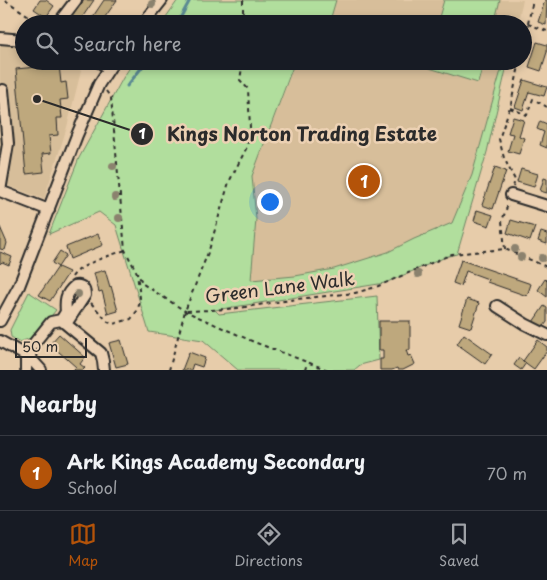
<!DOCTYPE html>
<html lang="en">
<head>
<meta charset="utf-8">
<style>
	body { margin:0; font-family:"Playpen Sans",sans-serif; background:#20242c; color:#f1f3f6 }
	.scale { position:absolute; left:15px; bottom:12px; width:72px; box-sizing:border-box; padding-left:5px; border:2px solid #2b2b2b; border-top:0; font-size:14px; line-height:18px; white-space:nowrap; color:#2b2b2b; -webkit-text-stroke:4px #ecd1b3; paint-order:stroke }
	.you { position:absolute; left:269px; top:201px; width:18px; height:18px; margin:-12px; border:4px solid #fff; border-radius:50%; background:#1a73e8; box-shadow:0 0 0 8px #1a73e833 }
	.badge { display:grid; place-items:center; width:32px; height:32px; border-radius:50%; background:#b45309; color:#fff; font-size:16px; font-weight:700 }
	.pin { position:absolute; translate:-50% -50%; border:2px solid #fff; box-shadow:0 1px 5px #0006 }
	.list { margin:0; padding:0; list-style:none }
	h2 { display:flex; justify-content:space-between; align-items:center; height:65px; margin:0; padding:0 20px; font-size:21px }
	h2 small { font-size:16px; font-weight:400; color:#9ea1a6 }
	.list li { display:grid; grid-template-columns:32px 1fr auto; gap:15px; align-items:center; box-sizing:border-box; height:75px; padding:0 20px; border-top:1px solid #363941 }
	.list b { display:block; font-size:19px; white-space:nowrap }
	.list p { margin:0; font-size:16px; white-space:nowrap; color:#9ea1a6 }
	.list em { font-size:16px; font-style:normal; color:#9ea1a6 }
	.icon { flex:none; width:28px; height:28px; fill:none; stroke:currentColor; stroke-width:2; stroke-linecap:round; stroke-linejoin:round }
	.map { position:relative; flex:none; width:547px; height:370px; overflow:hidden }
	.search { position:absolute; background:#171b24; box-shadow:0 2px 8px #0003; left:15px; right:15px; top:15px; height:55px; display:flex; align-items:center; gap:12px; box-sizing:border-box; padding:0 18px; border-radius:28px; color:#9ea1a6; font-size:19px }
	.sheet { height:140px; background:#171b24 }
	nav { display:flex; justify-content:space-around; align-items:center; box-sizing:border-box; height:70px; border-top:1px solid #363941; background:#171b24; font-size:14px; color:#9ea1a6 }
	nav a { display:grid; justify-items:center; gap:2px }
	nav .on { color:#b45309 }
	.map>svg:first-child { display:block }
	.built { fill:#d7be9a }
	.green { fill:#b1de9d; stroke:#6e8464 }
	.lines { fill:none; stroke-linecap:round; stroke-linejoin:round }
	.stream { stroke:#5a8993; stroke-width:3 }
	.building { fill:#bea87d; stroke:#2b2b2b }
	.minor-casing { stroke:#2b2b2b; stroke-width:14 }
	.path { stroke:#2b2b2b; stroke-width:2; stroke-dasharray:4 4; stroke-linecap:butt }
	.minor { stroke:#ecd1b3; stroke-width:10 }
	.tree { fill:#8b826e }
	.labels { text-anchor:middle; stroke-width:5; stroke-linejoin:round; paint-order:stroke }
	.street-label { font-size:18px; fill:#2b2b2b; stroke:#ecd1b3 }
	.leader { fill:none; stroke:#2b2b2b; stroke-width:2 }
	.callout-dot { fill:#2b2b2b; stroke:#ecd1b3; stroke-width:2 }
	.mark-label { font-size:15px; text-anchor:middle; font-weight:bold; fill:#fff }
	.callout-label { font-size:19px; text-anchor:middle; font-weight:bold; fill:#2b2b2b; stroke:#ecd1b3; stroke-width:5; stroke-linejoin:round; paint-order:stroke }
</style>
</head>
<body>
<div class="map">
<svg width="547" height="370" viewBox="0 0 547 370">
	<rect width="100%" height="100%" fill="#e7ccaa"/>
	<filter id="ink" filterUnits="userSpaceOnUse"><feTurbulence type="fractalNoise" baseFrequency=".02" numOctaves="2"/><feDisplacementMap in="SourceGraphic" scale="10" xChannelSelector="R" yChannelSelector="G"/><feConvolveMatrix kernelMatrix="1 2 1 2 8 2 1 2 1" color-interpolation-filters="sRGB"/></filter>
	<g filter="url(#ink)">
		<path class="built" d="M318,0H523L517,24H310Z
			M0,45L24,47V61H73L81,71L67,127L44,199L6,185L7,177L0,175Z
			M296,61H508L487,152L457,254L367,286L205,298Z"/>
		<path class="green" d="M178,0H336L329,24H161Z
			M444,0H500L494,24H437Z
			M134,61H295L252,176L256,219L251,280L295,276L334,269L388,252L414,239L452,223L472,175L500,74L505,61H508L487,152L457,254L448,256L385,283L215,310L219,314L377,296L379,360L360,365L354,370H238L203,340L149,332L116,225L99,212L49,234L79,158L123,78Z
			M427,61H484L478,83L426,67Z
			M29,292L56,310L34,337L20,342L11,337L10,330Z"/>
		<g class="lines">
			<path class="stream" d="M177,24L190,0
				M127,86L147,61"/>
		</g>
		<path class="building" d="M40,0H46L54,6L46,17L34,9Z
			M84,0H94L79,22L72,17Z
			M104,0H117L100,24H88Z
			M545,0H547L546,25L538,22Z
			M537,42L547,45V52L541,71L529,67Z
			M59,65L61,83L66,82L68,99L60,100L62,118H57L58,135L49,136L51,153L42,154L44,172L26,174L16,69Z
			M524,80L547,87L544,96L529,92L523,110L515,107Z
			M513,117L524,120L519,136L524,138L519,154L508,151L513,134L508,133Z
			M540,121L547,124V148L540,145L544,132L537,129Z
			M495,167L506,171L493,209L482,205Z
			M521,169L538,174L534,187L517,182Z
			M544,178L547,179V193L540,191Z
			M477,210L493,215L489,226L474,221Z
			M511,220L535,227L530,241L507,233Z
			M0,227L7,243L5,250L0,249Z
			M541,232L547,234V244L538,241Z
			M98,234L103,245L70,259L66,247Z
			M60,251L66,255L58,267L52,263Z
			M0,252L12,257L9,265L2,262L0,264Z
			M461,260L531,284L527,296L487,282L488,279L466,271L461,286L453,283Z
			M58,267L69,272L50,301L39,295Z
			M105,270L110,287L111,286L118,311L108,314L102,291L99,292L94,273Z
			M545,279L547,281V297L538,290Z
			M467,299L479,303L471,328L459,324Z
			M544,306L547,308V322L542,329L533,322Z
			M379,321H410V350H406L408,356L411,355L415,364L403,370H398L397,368L392,370H380V359H383V350H379Z
			M59,334L85,357L80,364L85,368L83,370H73L76,367L50,344Z
			M464,334L492,354L485,364L457,344Z
			M121,340L128,364L116,367L109,343Z
			M538,340L547,347V351L534,369L523,361Z
			M189,352L205,358L202,367L193,364L191,370H182Z
			M519,358L526,363L521,370L514,365Z"/>
		<g class="lines">
			<defs>
				<path id="minor" d="M60,24V21L76,0
					M143,24L162,0
					M0,38L24,40
					M98,61L109,68
					M0,91L3,90L8,144L0,191
					M0,191L49,210
					M511,195L547,206
					M497,306L525,324L547,335
					M61,320L66,312C65,301 65,294 75,286C82,285 85,289 85,295L66,324
					M0,321L19,286L77,135L99,84L114,61
					M0,341L30,358L41,370
					M30,358L31,347L51,322L61,320L101,353L103,361L104,370
					M26,370V356"/>
			</defs>
			<use href="#minor" class="minor-casing"/>
			<path class="path" d="M5,0L41,24
				M243,0V24
				M528,24L547,31
				M523,47L533,0
				M106,91L111,98L125,250L143,284L185,311L254,342L328,370
				M510,108L527,115L533,99L547,107
				M513,187L515,180L504,158L499,139L511,104L520,61
				M505,249L502,221L508,204
				M72,277C81,263 110,256 125,250
				M91,303L108,322L113,324L131,319L137,311L139,305L140,298L137,273
				M187,311L212,310L239,308L297,299L355,293L376,287L452,254L505,249L547,267
				M169,370L185,311L209,250L229,182L247,147L250,127L248,89L240,80L243,61
				M305,370L307,363"/>
			<use href="#minor" class="minor"/>
		</g>
		<g class="tree">
			<circle cx="152" cy="4" r="4"/>
			<circle cx="113" cy="166" r="4"/>
			<circle cx="115" cy="197" r="4"/>
			<circle cx="119" cy="218" r="4"/>
			<circle cx="515" cy="249" r="4"/>
			<circle cx="521" cy="257" r="4"/>
			<circle cx="542" cy="258" r="4"/>
			<circle cx="418" cy="274" r="4"/>
			<circle cx="78" cy="294" r="4"/>
		</g>
	</g>
	<g class="labels">
		<g class="street-label">
			<text transform="translate(280 288) rotate(-7)" y="6">Green Lane Walk</text>
		</g>
	</g>
	<path class="leader" d="M37 99L142 134"/>
	<g class="callout-dot">
		<circle cx="37" cy="99" r="5"/>
		<circle cx="142" cy="134" r="12"/>
	</g>
	<g class="mark-label">
		<text x="142" y="139">1</text>
	</g>
	<g class="callout-label">
		<text x="302" y="141">Kings Norton Trading Estate</text>
	</g>
</svg>
<div class="scale">50 m</div>
<div class="you"></div>
<div class="pin badge" style="left:364px;top:181px">1</div>
<div class="search"><svg class="icon" aria-label="search" viewBox="0 0 24 24"><circle cx="10" cy="10" r="6"/><path d="M15 15l6 6"/></svg>Search here</div>
</div>
<section class="sheet">
<h2>Nearby<small></small></h2>
<ul class="list">
<li><span class="badge">1</span><div><b>Ark Kings Academy Secondary</b><p>School</p></div><em>70 m</em></li>
</ul>
</section>
<nav>
<a class="on"><svg class="icon" aria-label="map" viewBox="0 0 24 24"><path d="M3 6l6-2 6 2 6-2v14l-6 2-6-2-6 2zM9 4v14M15 6v14"/></svg>Map</a>
<a><svg class="icon" aria-label="directions" viewBox="0 0 24 24"><path d="M12 3l9 9-9 9-9-9zM9 14v-3h6M13 9l2 2-2 2"/></svg>Directions</a>
<a><svg class="icon" aria-label="saved" viewBox="0 0 24 24"><path d="M7 4h10v16l-5-4-5 4z"/></svg>Saved</a>
</nav>
</body>
</html>
